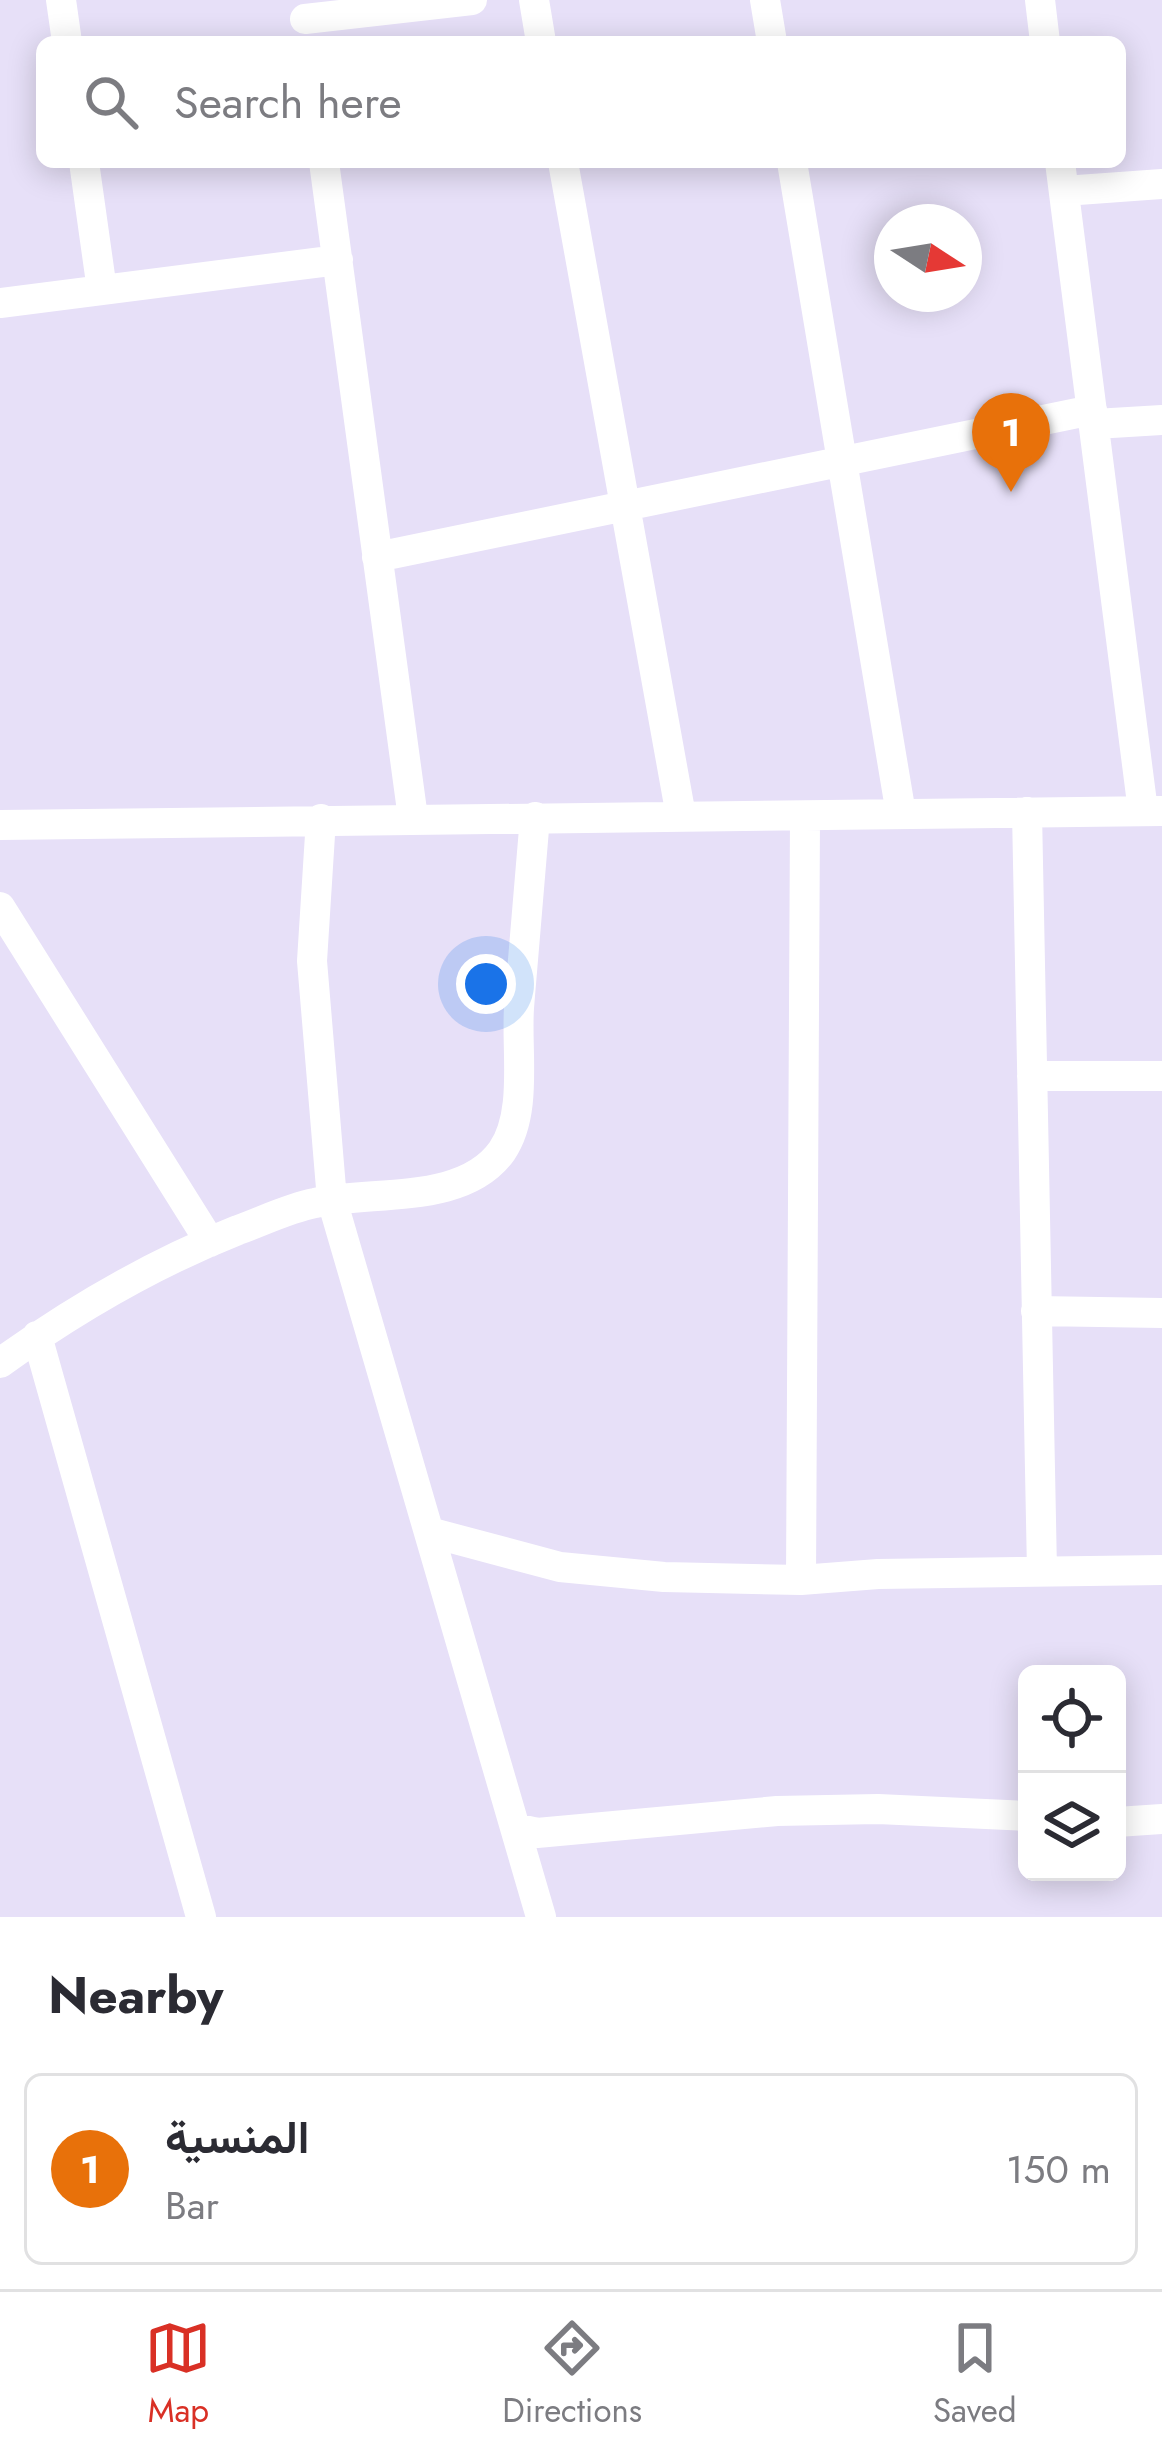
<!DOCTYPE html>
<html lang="en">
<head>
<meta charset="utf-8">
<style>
	body { margin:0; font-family:Jost,Vazirmatn,sans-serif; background:#f2f2f3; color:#2b2b33 }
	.controls { position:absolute; right:36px; bottom:36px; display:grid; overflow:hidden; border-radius:18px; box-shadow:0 6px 30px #0003 }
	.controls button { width:108px; height:108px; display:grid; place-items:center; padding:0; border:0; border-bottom:3px solid #e1e1e2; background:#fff; color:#2b2b33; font:60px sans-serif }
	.compass { position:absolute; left:874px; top:204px; width:108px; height:108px; border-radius:50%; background:#fff; box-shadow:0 6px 30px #0003; rotate:102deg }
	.you { position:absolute; left:486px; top:984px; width:42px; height:42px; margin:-30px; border:9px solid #fff; border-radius:50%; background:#1a73e8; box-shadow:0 0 0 18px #1a73e833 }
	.badge { display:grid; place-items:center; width:78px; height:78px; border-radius:50%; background:#d93025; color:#fff; font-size:39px; font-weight:700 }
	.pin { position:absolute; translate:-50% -99px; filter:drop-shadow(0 3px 6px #0008) }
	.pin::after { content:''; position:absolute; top:63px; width:42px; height:36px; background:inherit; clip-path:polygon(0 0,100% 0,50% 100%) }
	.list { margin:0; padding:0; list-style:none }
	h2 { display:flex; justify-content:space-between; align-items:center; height:156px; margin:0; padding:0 48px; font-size:51px }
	h2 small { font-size:39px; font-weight:400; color:#7c7c81 }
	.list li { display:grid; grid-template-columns:78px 1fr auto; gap:36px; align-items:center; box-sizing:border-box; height:192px; margin:0 24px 24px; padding:0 24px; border:3px solid #e1e1e2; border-radius:18px }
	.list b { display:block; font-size:45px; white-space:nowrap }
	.list p { margin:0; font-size:39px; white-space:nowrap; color:#7c7c81 }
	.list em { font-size:39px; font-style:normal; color:#7c7c81 }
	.icon { flex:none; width:66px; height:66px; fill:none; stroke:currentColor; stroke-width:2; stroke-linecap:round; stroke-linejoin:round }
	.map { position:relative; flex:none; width:1162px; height:1917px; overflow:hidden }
	.search { position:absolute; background:#fff; box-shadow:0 6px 30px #0003; left:36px; right:36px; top:36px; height:132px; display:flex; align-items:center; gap:30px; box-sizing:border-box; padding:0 42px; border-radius:18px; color:#7c7c81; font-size:45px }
	.sheet { height:372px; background:#fff }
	nav { display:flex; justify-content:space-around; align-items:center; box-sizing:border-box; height:168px; border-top:3px solid #e1e1e2; background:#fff; font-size:33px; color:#7c7c81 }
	nav a { display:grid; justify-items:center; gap:6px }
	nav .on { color:#d93025 }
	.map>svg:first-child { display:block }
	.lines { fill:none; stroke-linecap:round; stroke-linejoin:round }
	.minor { stroke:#fff; stroke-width:30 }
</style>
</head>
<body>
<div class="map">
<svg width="1162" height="1917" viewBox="0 0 1162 1917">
	<rect width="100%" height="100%" fill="#e7e0f8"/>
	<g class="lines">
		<path class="minor" d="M61,0L67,42
			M534,0L541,42
			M765,0L772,42
			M1040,0L1045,42
			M305,19L472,0
			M84,162L102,290
			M324,162L413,818
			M563,162L681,816
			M792,162L901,814
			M1060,162L1143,811
			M1064,191L1162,184
			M0,303L338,260
			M377,557L1092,410L1095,424L1162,420
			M1027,812L1042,1571
			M321,819L312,961L332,1200L541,1917
			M0,825L1162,811
			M0,907L210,1242
			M1032,1076H1162
			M1036,1311L1162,1313
			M37,1336L201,1917
			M0,1363C75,1309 152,1264 238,1230C263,1221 289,1208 315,1203C374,1190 464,1205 502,1151C528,1113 516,1051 519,1008C524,944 530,880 535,817
			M429,1532L560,1567L664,1577L801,1580L878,1574L1162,1570
			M801,1580L805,817
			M1117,1822L1162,1819
			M515,1828L537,1833L777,1811L878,1809L1027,1816"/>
	</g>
</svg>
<div class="controls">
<button><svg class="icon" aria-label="locate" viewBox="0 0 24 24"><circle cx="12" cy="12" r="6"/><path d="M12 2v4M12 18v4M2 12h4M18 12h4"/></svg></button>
<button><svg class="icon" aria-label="layers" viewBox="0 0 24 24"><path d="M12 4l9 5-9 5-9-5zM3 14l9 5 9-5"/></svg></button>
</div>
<svg class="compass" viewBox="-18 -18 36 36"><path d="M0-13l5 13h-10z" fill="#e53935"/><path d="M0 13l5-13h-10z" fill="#7c7c81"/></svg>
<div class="you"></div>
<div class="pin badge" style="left:1011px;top:492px;background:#e8710a">1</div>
<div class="search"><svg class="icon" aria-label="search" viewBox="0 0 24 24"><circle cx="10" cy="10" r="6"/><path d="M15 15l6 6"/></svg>Search here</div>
</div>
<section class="sheet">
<h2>Nearby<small></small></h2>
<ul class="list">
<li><span class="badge" style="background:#e8710a">1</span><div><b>المنسية</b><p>Bar</p></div><em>150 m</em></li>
</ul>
</section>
<nav>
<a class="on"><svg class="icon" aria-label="map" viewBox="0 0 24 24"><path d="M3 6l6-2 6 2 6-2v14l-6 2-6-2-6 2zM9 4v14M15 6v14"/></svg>Map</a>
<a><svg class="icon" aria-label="directions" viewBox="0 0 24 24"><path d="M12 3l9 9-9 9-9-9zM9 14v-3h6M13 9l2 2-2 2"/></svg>Directions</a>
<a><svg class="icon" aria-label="saved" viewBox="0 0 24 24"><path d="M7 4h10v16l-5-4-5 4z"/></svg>Saved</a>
</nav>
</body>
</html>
